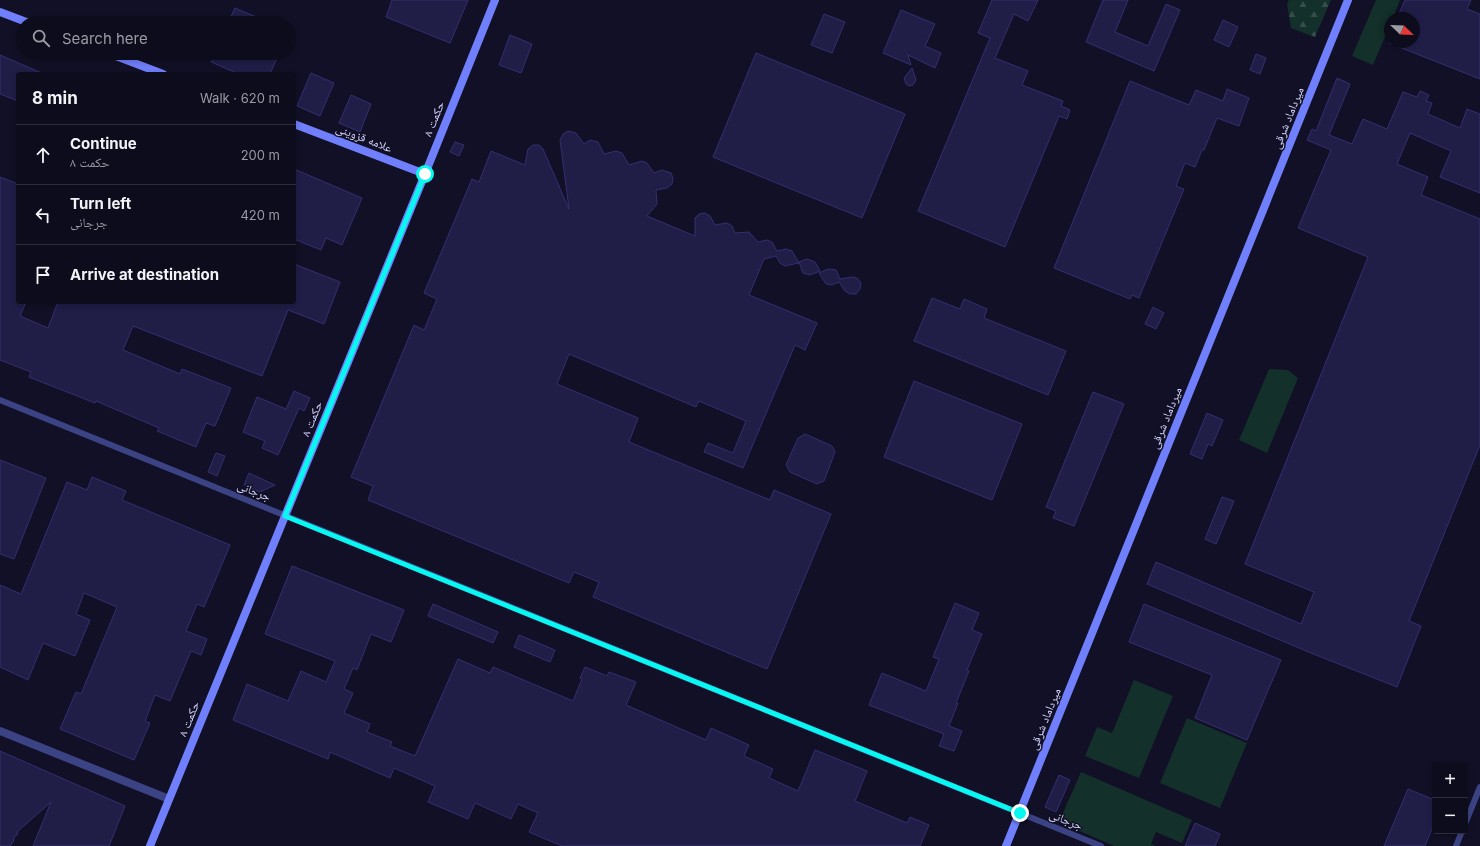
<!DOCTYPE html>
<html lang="en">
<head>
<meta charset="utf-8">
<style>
	body { margin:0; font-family:Inter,"Noto Naskh Arabic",sans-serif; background:#161525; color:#f1f3f6 }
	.controls { position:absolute; right:12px; bottom:12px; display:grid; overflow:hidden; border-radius:4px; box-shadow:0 2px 6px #0003 }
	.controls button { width:36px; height:36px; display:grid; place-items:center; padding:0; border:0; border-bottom:1px solid #2d2c3b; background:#0d0c1c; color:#f1f3f6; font:20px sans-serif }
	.compass { position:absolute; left:1384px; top:12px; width:36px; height:36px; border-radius:50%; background:#0d0c1c; box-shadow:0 2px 6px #0003; rotate:113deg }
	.stop { position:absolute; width:12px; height:12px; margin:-9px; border:3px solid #08f8f1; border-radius:50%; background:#fff }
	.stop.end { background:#08f8f1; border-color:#fff; box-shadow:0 1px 4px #0008 }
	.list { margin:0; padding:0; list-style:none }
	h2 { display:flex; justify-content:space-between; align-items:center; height:52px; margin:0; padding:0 16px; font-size:17px }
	h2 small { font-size:13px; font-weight:400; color:#9a9ba3 }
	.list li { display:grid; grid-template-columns:26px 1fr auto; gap:12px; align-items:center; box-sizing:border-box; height:60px; padding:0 16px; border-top:1px solid #2d2c3b }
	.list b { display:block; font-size:15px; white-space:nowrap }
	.list p { margin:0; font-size:13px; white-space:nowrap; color:#9a9ba3 }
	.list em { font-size:13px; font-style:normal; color:#9a9ba3 }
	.icon { flex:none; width:22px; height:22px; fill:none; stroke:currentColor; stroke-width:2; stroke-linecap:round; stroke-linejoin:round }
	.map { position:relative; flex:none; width:1480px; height:846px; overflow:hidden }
	.search { position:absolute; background:#0d0c1c; box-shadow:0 2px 6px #0003; left:16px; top:16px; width:280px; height:44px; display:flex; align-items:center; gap:10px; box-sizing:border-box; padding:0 14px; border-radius:22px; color:#9a9ba3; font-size:15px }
	.panel { position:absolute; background:#0d0c1c; box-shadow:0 2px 6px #0003; left:16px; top:72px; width:280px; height:232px; border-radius:4px }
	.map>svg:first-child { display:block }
	.green { fill:#13302b }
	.forest { fill:url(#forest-firs) }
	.building { fill:#201d47; stroke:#342f72 }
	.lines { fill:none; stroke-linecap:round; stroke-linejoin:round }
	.lane { stroke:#3c4384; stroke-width:6 }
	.street { stroke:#3c4384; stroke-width:8 }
	.secondary { stroke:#707ffb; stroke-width:8 }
	.route { stroke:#08f8f1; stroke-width:5 }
	.labels { text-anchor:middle; stroke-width:3; stroke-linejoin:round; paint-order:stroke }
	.street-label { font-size:12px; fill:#d6d7fe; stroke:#111026 }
</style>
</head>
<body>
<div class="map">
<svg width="1480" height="846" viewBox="0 0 1480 846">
	<defs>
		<pattern id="forest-firs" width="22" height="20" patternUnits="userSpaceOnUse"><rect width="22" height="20" fill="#13302b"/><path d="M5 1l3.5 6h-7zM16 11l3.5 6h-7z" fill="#354d4b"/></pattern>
	</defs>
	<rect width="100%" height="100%" fill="#111026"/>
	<path class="green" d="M1376,0H1400L1393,18H1390V25L1373,65L1352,56Z
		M1269,369L1288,370L1298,378L1267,453L1239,440Z
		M1134,680L1173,696L1139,778L1085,756L1097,727L1112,733Z
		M1187,718L1247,743L1220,808L1160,783Z
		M1081,772L1192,820L1182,843L1156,832L1151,844L1155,846H1114L1059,822Z"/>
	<path class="forest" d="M1289,0H1331L1315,37L1291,28L1287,4Z"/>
	<path class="building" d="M392,0H468L450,43L386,17Z
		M992,0H1038L1028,21L1014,14L995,58L1028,71L1022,85L1063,101L1061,106L1070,110L1067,119L1059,116L1005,247L918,211L990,38L978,33Z
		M1103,0H1128L1115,32L1148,46L1166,4L1180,10L1154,71L1086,42Z
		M1405,0H1471L1467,9L1480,14V79L1389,43L1414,42V18H1397Z
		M235,8L271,23H228Z
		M901,10L935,24L925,46L941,53L935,68L908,55L911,65L883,53Z
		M824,14L845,22L832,53L811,45Z
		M1223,20L1238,27L1229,47L1214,40Z
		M510,35L532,44L521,73L499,65Z
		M215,53H279L270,74H239L211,62Z
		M756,53L905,114L862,218L713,157Z
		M1256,54L1266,58L1260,74L1250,70Z
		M0,55L44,74H18V101L0,94Z
		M912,68L916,80L913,85L909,86L906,84L904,78Z
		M311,73L334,83L320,116L297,106Z
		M1337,78L1350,84L1329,135L1352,144L1363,119L1387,129L1403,92L1417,97L1420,91L1429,95L1426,101L1432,103L1428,114L1460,128L1467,109L1480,114V193L1440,177L1451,151L1410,133L1397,164L1428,177L1421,195L1480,219V445L1409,621L1421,626L1397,687L1311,653L1147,584L1156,562L1301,624L1314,592L1245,564L1368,257L1298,228L1331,150L1307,140L1312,129L1316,131Z
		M1130,81L1189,105L1196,90L1223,101L1227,89L1249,98L1239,126L1217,118L1204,150H1202L1195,167L1185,163L1176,186L1184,189L1139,298L1132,295L1130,299L1054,268Z
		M351,95L371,104L360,132L339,123Z
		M568,131L576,133L584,144L590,140L598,142L604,154L616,151L622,153L629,165L642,161L647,163L654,173L662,170L671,173L673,178L672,184L667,188L656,190L657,204L647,216L695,236V218L699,214L705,213L710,216L715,225L727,223L732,226L735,233L749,232L758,242L767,240L772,242L777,251L786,249L792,251L799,263L785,266L780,263L776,256L764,259L749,295L817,323L805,350L795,345L743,468L704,452L708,443L733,453L746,421L699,401L696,407L569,354L557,384L638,418L629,442L770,500L774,490L831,514L767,669L593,597L599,582L574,572L569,583L368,500L373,486L351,477L414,325L424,330L437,299L424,293L472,179L479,182L491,151L525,165L528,149L533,145H539L543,149L569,209L560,140L563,134Z
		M455,142L464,145L459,156L450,152Z
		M294,169L362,198L342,245L326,238L321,250L294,239Z
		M0,177L18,184V302H26L20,316L48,328L58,302H294V264L340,282L324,324L288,310L262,376L133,326L123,350L180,374L182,369L231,388L215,426L206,423L196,447L157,431L159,428L96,401L95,403L29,377L31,372L0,360Z
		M807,259L815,262L820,271L810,275L803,273L799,262Z
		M828,269L836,270L840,279L852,277L857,278L861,283L860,289L856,294H850L845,291L839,282L832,285L826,284L819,273Z
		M932,298L960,309L964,299L987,309L984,318L1066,351L1048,395L914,341Z
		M1153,307L1164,313L1156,329L1145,324Z
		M914,381L1022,424L992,500L884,457Z
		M294,391L310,398L304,411L299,408L278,455L262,448L265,441L243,432L257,397L286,409Z
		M1093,392L1124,404L1074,526L1053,518L1056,511L1046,507Z
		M1207,413L1223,420L1212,446L1208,444L1202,459L1190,454Z
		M805,434L832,446L835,452L824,481L817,484L790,472L786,465L798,438Z
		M216,453L225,456L217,476L208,472Z
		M0,460L46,478L14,559L0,554Z
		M249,473L275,485L260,492L244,485Z
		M92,477L126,491L122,500L230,545L204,607L197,604L186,631L207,639L201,655L191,651L170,701L155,695L145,721L150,723L134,760L60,729L76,692L81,694L117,607L84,593L76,614L90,620L75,656L43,643L28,680L0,667V585L21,594L67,482L87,490Z
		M1222,497L1234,501L1216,544L1205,539Z
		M292,566L404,610L391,642L371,634L357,670L353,668L344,689L353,693L344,713L370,724L367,732L392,742L390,746L415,756L458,659L490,673L493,667L573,701L582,679L580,678L585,667L607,676L609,672L636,682L626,705L706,740L711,728L749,745L744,756L773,769L769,778L798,791L815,750L867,771L855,801L907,823L910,817L929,825L920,846H562L529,832L538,813L518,804L511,819L475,803L468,819L428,802L435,786L394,768L390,778L330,752L328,759L233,720L247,684L288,701L301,671L326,682L335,661L265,634Z
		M955,603L979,613L972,630L982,634L967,670L969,671L956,703H958L949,726L962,731L954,751L939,746L944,734L869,705L882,673L926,691L939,659L933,657Z
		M433,604L498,632L493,643L428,616Z
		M1144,604L1281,660L1247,740L1195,718L1212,675L1129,642Z
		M519,635L555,650L550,662L514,647Z
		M0,751L125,806L109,846H33L51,802L18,831L17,835L14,837V840L10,846H0Z
		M1059,775L1070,780L1056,812L1045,807Z
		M1408,789L1435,800V821L1425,846H1384Z
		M1195,823L1220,834L1215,846H1185Z"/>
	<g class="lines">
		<path class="lane" d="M0,400L1101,846
			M1465,824L1480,787
			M1456,846L1462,831"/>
		<path class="street" d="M0,731L169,799"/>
		<path class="secondary" d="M0,12L29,23
			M108,53L163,74
			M294,124L425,174
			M150,846L425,174L495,0
			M1006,846L1348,0"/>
	</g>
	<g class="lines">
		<path class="route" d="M425,174L285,516L1020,813"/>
	</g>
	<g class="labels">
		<g class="street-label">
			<text transform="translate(1288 118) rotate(-68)" y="4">میرداماد شرقی</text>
			<text transform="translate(434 119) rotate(-68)" y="4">حکمت ۸</text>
			<text transform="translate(364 138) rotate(21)" y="4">علامه قزوینی</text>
			<text transform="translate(1166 418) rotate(-68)" y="4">میرداماد شرقی</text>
			<text transform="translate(312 419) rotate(-68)" y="4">حکمت ۸</text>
			<text transform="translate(254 491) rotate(22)" y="4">جرجانی</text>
			<text transform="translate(189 719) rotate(-68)" y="4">حکمت ۸</text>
			<text transform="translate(1045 719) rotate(-68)" y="4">میرداماد شرقی</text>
			<text transform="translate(1066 820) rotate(22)" y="4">جرجانی</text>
		</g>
	</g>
</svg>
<div class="controls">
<button>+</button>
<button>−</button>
</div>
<svg class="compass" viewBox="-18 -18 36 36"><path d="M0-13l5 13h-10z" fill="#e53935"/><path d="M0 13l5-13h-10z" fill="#9a9ba3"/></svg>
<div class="stop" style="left:425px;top:174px"></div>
<div class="stop end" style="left:1020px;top:813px"></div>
<div class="search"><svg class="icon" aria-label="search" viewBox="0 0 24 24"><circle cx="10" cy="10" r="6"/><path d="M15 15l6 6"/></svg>Search here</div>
<section class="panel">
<h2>8 min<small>Walk · 620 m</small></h2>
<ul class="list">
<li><svg class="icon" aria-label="ahead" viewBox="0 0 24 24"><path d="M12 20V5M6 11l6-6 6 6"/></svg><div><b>Continue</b><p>حکمت ۸</p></div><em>200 m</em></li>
<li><svg class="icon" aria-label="left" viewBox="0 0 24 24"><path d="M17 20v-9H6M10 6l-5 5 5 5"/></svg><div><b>Turn left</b><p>جرجانی</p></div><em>420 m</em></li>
<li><svg class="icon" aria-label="arrive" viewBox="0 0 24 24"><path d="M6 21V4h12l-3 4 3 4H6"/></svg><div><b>Arrive at destination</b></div></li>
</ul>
</section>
</div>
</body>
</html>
